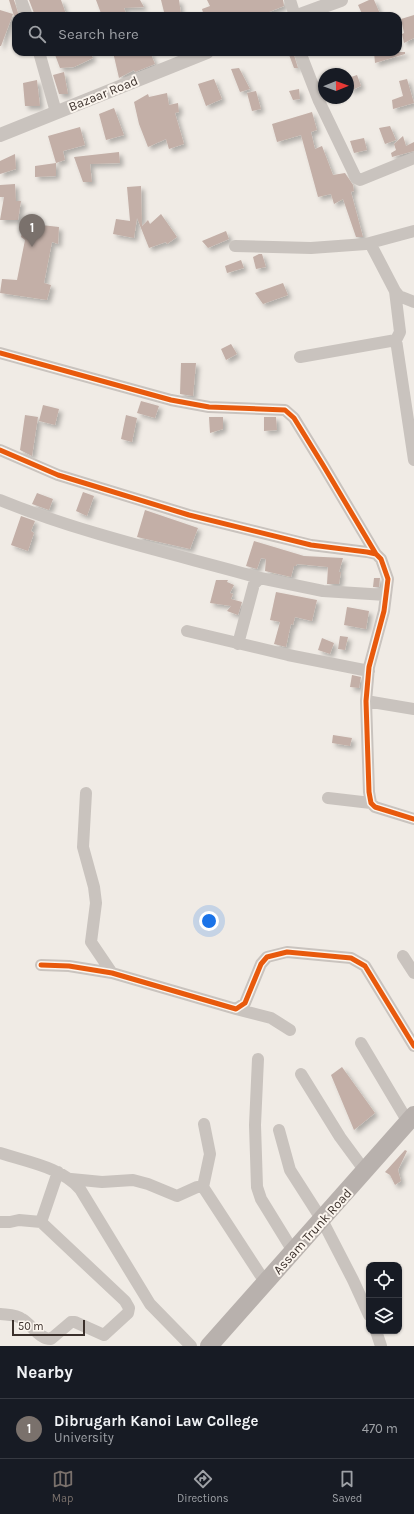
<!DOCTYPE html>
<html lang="en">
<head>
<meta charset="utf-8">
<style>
	body { margin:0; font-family:Karla,sans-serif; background:#20242c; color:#f1f3f6 }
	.controls { position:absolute; right:12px; bottom:12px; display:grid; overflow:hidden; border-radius:8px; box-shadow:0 1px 3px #0004 }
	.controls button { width:36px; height:36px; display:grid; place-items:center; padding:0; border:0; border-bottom:1px solid #363941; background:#171b24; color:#f1f3f6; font:20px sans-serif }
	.compass { position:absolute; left:318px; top:68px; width:36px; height:36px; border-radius:50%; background:#171b24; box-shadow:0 1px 3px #0004; rotate:89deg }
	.scale { position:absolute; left:12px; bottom:10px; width:73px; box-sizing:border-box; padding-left:4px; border:2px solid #3b302b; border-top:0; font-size:11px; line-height:14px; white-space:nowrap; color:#3b302b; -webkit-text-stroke:3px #fbf5ee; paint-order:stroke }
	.you { position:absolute; left:209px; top:921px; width:14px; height:14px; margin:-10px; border:3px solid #fff; border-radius:50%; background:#1a73e8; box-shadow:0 0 0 6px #1a73e833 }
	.badge { display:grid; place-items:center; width:26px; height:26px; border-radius:50%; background:#7a716c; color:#fff; font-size:13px; font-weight:700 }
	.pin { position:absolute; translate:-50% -33px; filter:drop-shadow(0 1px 2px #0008) }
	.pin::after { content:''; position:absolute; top:21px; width:14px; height:12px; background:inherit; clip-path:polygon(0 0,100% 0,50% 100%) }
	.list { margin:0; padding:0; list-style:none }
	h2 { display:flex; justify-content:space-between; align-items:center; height:52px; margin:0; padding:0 16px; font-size:17px }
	h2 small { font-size:13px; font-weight:400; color:#9ea1a6 }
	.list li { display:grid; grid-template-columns:26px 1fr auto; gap:12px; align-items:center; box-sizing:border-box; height:60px; padding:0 16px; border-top:1px solid #363941 }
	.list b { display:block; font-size:15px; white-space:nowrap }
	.list p { margin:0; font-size:13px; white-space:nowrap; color:#9ea1a6 }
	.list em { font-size:13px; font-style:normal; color:#9ea1a6 }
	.icon { flex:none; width:22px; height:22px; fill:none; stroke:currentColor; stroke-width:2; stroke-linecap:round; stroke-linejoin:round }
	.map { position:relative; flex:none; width:414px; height:1346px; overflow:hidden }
	.search { position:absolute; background:#171b24; box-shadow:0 1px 3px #0004; left:12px; right:12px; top:12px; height:44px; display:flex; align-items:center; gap:10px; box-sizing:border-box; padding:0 14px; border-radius:12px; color:#9ea1a6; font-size:15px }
	.sheet { height:112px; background:#171b24 }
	nav { display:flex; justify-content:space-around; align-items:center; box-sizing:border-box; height:56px; border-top:1px solid #363941; background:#171b24; font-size:11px; color:#9ea1a6 }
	nav a { display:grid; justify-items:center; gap:2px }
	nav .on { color:#7a716c }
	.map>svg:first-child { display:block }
	.building { fill:#c3afa7; filter:url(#shadow) }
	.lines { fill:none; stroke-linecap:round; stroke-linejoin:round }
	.minor { stroke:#c9c3be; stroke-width:12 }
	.tertiary { stroke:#c9c3be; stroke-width:14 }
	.primary { stroke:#b8b1ad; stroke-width:18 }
	.cycleway-casing { stroke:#fbf5ee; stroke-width:8 }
	.cycleway { stroke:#e8590c; stroke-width:5 }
	.labels { text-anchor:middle; stroke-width:4; stroke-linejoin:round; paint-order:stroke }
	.street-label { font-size:13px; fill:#3b302b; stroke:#fbf5ee }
</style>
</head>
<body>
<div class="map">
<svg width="414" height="1346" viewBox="0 0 414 1346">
	<defs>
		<filter id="shadow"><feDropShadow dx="3.5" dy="3.5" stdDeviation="2" flood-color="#0004"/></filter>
	</defs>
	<rect width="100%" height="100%" fill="#f0ebe5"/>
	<path class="building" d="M9,0H14L19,16H14Z
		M29,0H61L66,14L60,16H42L41,12L34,13Z
		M96,0H140L144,7L124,8L127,16H102Z
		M161,0H179L181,14L177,16H165Z
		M207,0H283L284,6L264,14L265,16H204L202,9L210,6Z
		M369,0H374L381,16H363L358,5Z
		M0,10L13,14L1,46H0Z
		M414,15V38L404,43L402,34L404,33L401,19Z
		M54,52H90L93,58L74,67L60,68Z
		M113,52H150L155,64L135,72L134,70L119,78Z
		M288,52H293L298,68H294Z
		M374,52H405V54L375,63Z
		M239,68L250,89L240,92L231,69Z
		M64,72L68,94H59L53,75Z
		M357,75L361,86L350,91L348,78Z
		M214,79L222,99L206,106L198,84Z
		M407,79L414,103L393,109L392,100L403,96L399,81Z
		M37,80L40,106H25L23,83Z
		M299,89L300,99L293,100L289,91Z
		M256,91L261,109L252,111L247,93Z
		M167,93L169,105L178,103L179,112L175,113L184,144L169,149L166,139L148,147L139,124L134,102L148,94L149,97Z
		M114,108L124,135L106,140L99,114Z
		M312,112L317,130L311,132L315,149L322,146L333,175L345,173L353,185L354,191L351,192L363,237H356L343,199L334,204L331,194L318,197L301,135L277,142L272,124Z
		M390,126L396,140L385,144L379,128Z
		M80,127L85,145L63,151L65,160L56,163L48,136Z
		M403,136L406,146L414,142V151L392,157L391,153L396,150L394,144Z
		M364,138L367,150L354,153L350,141Z
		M119,152L120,163L90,164L92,182H83L74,157Z
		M15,154L16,169L0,174V161Z
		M56,163V176L35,177V166Z
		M15,184L16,201H21L18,220H0L4,197H0V185Z
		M141,186L142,226L148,220L150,224L161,214L177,237L167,244L166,242L149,248L137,218L134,238L113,234L116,219L130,221L127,187Z
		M24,223L59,227L58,244L52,242L44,283L51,285L47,300L0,293L2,279L17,280L25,240L21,237Z
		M226,231L229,239L208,248L202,241Z
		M259,254H262L266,267L256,269L253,257Z
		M241,260L244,268L227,273L225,266Z
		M283,283L288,295L263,304L255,293Z
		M231,344L237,354L226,360L221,349Z
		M181,363H196L193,396L180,394Z
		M141,401L159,406L155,418L137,413Z
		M43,405L59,409L55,425L39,421Z
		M25,415L38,417L32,456L20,450Z
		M126,415L137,418L132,442L121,439Z
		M209,417H223V429L210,433Z
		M264,417H276L277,430L264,431Z
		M83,492L94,496L87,516L76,511Z
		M37,493L53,499L49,510L32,504Z
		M145,510L198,528L190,549L137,537Z
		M21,516L35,521L31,531L34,533L28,551L11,545Z
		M254,541L304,556L343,558L339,572H341L339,584H327L328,567L297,564L296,566H294L291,577L265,571L266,559L261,558L257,569L246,566Z
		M374,578H380L379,587H373Z
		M216,580H228L227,582L234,585L230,593L233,594L231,599L242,602L238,615L227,611L231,606L210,603Z
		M276,592L317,600L312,621L295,617L293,625L291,624L286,647L274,644L280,622L270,620Z
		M347,607L369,611L366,629L344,625Z
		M340,636L348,637L345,650L338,649Z
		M322,638L334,643L330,654L318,650Z
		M352,675L361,677L359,688L350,687Z
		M333,735L352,738L350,746L332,743Z
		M342,1067L375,1113L354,1130L331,1075Z
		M405,1150L407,1151L398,1170L401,1181L395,1185L390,1175L385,1172Z"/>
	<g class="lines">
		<path class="minor" d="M21,0L27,16
			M290,0L295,16
			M39,52L56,112
			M300,52L319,101L356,178L360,180L414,158
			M370,243L395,291L399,296L414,302
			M235,246L311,248L366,244L414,231
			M396,340L414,460
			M0,353L171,400L209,407L285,410L294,418L323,465L376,554
			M300,357L396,340L400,332L395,291
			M0,450L58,475L189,515L311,545L367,552L376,554L381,559L388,579L384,611L369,667L366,701L369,792L371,803L375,807L414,819
			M0,500C83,534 174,554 260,578
			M187,631L288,655L369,671
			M238,644L254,584L260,578L323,591L386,595
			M366,701L414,709
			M86,793L83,847L94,887L96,903L91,942L112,973
			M328,798L371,803
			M403,956L414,973
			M41,965L69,966L112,973L236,1009L245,1003L261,964L267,957L287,952L351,958L365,966L414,1046
			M236,1009L271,1018L290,1030
			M361,1043L408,1122
			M258,1059L255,1125L257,1187L261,1199L293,1251
			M301,1074L340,1137L365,1171
			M279,1130L290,1170L322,1220L353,1280L369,1315
			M0,1153C27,1162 61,1167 80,1189L150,1304L191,1346
			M71,1179L102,1182L133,1180L148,1184L177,1196L197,1187H203L265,1282
			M203,1187L210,1154L204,1124
			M0,1222H10L19,1220L41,1222L58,1172
			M0,1314C7,1315 16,1314 22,1319C32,1325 39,1339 51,1339L71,1322H75L104,1335L128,1313L129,1308L125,1301L41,1222
			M376,1331L381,1346"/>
		<path class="tertiary" d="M297,16L341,0
			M0,135L207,52"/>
		<path class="primary" d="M209,1346L414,1115"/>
		<defs>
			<path id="cycleway" d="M0,353L171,400L209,407L285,410L294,418L323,465L376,554
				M0,450L58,475L189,515L311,545L367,552L376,554L381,559L388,579L384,611L369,667L366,701L369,792L371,803L375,807L414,819
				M41,965L69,966L112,973L236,1009L245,1003L261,964L267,957L287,952L351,958L365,966L414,1046"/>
		</defs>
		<use href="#cycleway" class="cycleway-casing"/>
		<use href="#cycleway" class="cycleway"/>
	</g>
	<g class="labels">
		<g class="street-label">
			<text transform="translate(103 93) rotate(-22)" y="5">Bazaar Road</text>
			<text transform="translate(312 1231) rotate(-48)" y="5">Assam Trunk Road</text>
		</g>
	</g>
</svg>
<div class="controls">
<button><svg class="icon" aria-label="locate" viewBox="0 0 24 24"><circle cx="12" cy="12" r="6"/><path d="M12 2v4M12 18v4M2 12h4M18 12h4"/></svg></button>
<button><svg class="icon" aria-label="layers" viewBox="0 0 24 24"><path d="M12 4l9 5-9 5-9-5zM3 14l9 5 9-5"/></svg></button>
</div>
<svg class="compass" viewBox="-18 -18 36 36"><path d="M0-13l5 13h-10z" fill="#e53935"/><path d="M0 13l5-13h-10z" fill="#9ea1a6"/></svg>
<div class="scale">50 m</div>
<div class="you"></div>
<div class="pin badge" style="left:32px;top:247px">1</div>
<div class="search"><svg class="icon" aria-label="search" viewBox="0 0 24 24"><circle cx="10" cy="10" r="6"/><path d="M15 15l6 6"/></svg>Search here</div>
</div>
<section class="sheet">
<h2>Nearby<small></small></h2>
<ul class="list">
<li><span class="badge">1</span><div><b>Dibrugarh Kanoi Law College</b><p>University</p></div><em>470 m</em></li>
</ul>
</section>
<nav>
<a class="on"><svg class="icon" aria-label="map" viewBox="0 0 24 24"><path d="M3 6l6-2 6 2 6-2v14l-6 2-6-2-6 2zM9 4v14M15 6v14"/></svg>Map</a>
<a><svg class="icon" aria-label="directions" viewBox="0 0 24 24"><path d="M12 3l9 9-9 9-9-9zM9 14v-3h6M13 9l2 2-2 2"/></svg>Directions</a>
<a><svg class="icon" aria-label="saved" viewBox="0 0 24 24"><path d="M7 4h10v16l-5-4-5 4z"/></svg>Saved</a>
</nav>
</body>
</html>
